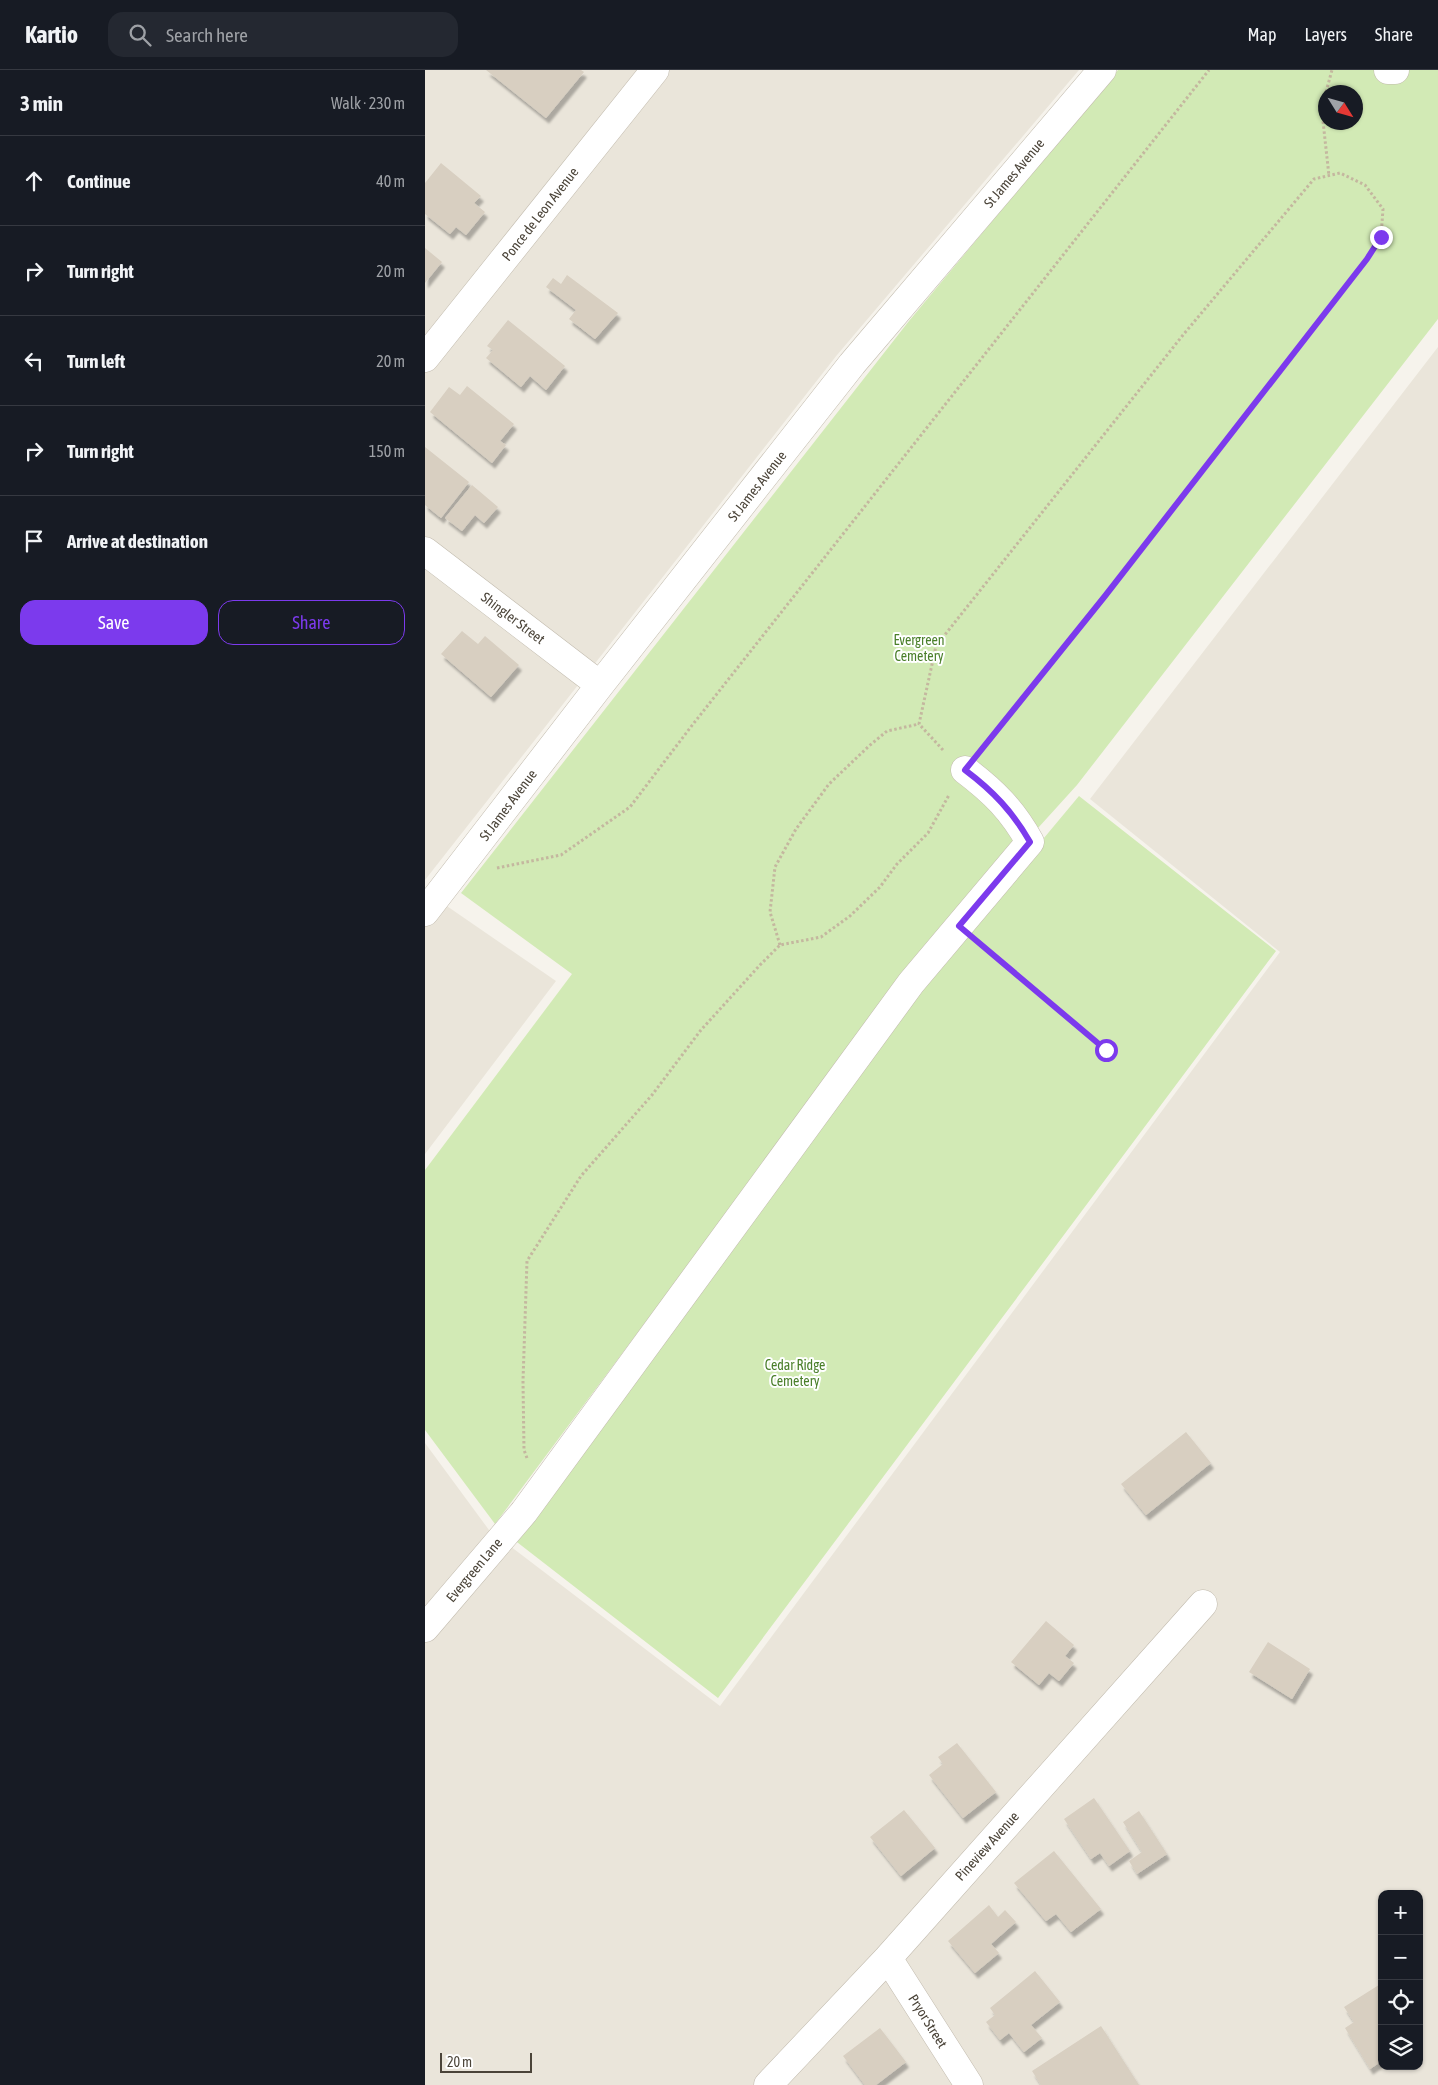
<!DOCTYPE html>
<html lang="en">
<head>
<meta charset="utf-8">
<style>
	body { margin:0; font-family:"Asap Condensed",sans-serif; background:#242831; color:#f1f3f6 }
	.controls { position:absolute; right:15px; bottom:15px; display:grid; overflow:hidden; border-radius:10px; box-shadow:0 1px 4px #0004 }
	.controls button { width:45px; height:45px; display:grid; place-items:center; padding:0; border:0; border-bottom:1px solid #363941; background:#171b24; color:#f1f3f6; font:25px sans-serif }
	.compass { position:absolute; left:893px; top:15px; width:45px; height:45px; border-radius:50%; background:#171b24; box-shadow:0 1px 4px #0004; rotate:127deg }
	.scale { position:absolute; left:15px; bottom:12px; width:92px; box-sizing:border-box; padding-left:5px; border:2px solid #4b4439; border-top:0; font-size:14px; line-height:18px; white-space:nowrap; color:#4b4439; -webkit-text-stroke:4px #fff; paint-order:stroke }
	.stop { position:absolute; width:15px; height:15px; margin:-11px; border:4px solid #7c3aed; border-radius:50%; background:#fff }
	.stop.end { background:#7c3aed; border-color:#fff; box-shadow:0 1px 5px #0008 }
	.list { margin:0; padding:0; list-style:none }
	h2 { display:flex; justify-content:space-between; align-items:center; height:65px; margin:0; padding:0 20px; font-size:21px }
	h2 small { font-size:16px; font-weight:400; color:#9ea1a6 }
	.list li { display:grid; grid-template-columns:32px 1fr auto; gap:15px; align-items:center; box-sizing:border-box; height:90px; padding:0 20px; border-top:1px solid #363941 }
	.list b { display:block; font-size:19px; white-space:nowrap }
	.list em { font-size:16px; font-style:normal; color:#9ea1a6 }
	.actions { display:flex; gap:10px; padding:15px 20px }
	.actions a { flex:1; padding:11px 0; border:1px solid #7c3aed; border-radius:15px; text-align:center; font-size:18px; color:#7c3aed }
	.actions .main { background:#7c3aed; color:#fff }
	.icon { flex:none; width:28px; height:28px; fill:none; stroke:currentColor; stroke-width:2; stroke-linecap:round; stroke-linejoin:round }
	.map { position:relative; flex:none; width:1013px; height:2015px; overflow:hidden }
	header { display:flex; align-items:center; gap:30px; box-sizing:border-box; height:70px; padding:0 25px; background:#171b24; border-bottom:1px solid #363941 }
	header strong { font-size:24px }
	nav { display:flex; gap:28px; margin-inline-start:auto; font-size:18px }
	.search { width:350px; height:45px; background:#242831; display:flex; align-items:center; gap:12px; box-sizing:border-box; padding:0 18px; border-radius:15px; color:#9ea1a6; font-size:19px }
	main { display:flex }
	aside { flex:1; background:#171b24 }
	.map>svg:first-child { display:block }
	.residential { fill:#eae5da; fill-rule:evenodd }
	.green { fill:#d2eab5; fill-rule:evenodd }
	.building { fill:#d8cfc1; filter:url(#shadow) }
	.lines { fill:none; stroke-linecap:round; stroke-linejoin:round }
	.minor-casing { stroke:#c2bbae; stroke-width:29 }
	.path { stroke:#c4b79f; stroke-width:3; stroke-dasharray:2.5 2.5; stroke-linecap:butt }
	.minor { stroke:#fff; stroke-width:28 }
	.route { stroke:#7c3aed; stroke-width:6 }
	.labels { text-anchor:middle; stroke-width:4; stroke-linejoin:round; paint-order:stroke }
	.street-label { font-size:14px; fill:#4b4439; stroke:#fff }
	.park-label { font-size:14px; fill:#4a7f2a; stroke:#fff }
</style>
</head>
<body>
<header>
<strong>Kartio</strong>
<div class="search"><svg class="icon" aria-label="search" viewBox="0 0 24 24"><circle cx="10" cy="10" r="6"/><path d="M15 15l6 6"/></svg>Search here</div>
<nav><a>Map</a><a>Layers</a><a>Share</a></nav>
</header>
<main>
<aside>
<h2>3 min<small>Walk · 230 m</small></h2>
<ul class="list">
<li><svg class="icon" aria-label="ahead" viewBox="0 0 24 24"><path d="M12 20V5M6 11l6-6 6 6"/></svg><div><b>Continue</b></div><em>40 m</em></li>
<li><svg class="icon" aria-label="right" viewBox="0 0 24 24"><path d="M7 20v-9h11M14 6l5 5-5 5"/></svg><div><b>Turn right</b></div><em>20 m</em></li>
<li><svg class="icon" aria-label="left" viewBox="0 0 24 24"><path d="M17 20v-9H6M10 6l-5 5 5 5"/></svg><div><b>Turn left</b></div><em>20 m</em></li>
<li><svg class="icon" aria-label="right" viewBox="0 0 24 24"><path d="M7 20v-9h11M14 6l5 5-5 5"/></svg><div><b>Turn right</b></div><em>150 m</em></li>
<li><svg class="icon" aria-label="arrive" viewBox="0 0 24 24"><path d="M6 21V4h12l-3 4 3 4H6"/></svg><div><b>Arrive at destination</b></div></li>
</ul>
<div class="actions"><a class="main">Save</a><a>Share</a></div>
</aside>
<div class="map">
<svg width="1013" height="2015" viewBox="0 0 1013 2015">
	<defs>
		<filter id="shadow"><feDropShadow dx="3" dy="5.5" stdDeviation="1" flood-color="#0004"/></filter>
	</defs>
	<rect width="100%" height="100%" fill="#f6f3ec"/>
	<path class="residential" d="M0,0H654L412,285L0,810Z
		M1013,277V2015H0V1373L64,1460L295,1636L855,882L665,729ZM957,1824H994V1996H957Z
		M0,821L131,911L0,1084Z"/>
	<path class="green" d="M693,0H1013V249L652,715L477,908L70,1454L0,1360V1100L147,904L36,823L484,251ZM901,22H931V52H901Z
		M654,726L851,881L293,1628L88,1469L489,924Z"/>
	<path class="building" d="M61,0H156L159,2L121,48Z
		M16,93L56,126L49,133L60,142L41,165L31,157L25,164L0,144V113Z
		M0,178L17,192L0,213Z
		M142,205L193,243L170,269L144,249L151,240L121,217L128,208L136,214Z
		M83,250L140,296L121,320L105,306L96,317L61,288L68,280L62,276Z
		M42,316L89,354L75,371L81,375L67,393L5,342L24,317L35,325Z
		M0,377L44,412L16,448L0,435Z
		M47,415L73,437L59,453L50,445L37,461L20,448Z
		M37,561L53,574L60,566L94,595L66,627L16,584Z
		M761,1362L786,1393L721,1445L696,1414Z
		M621,1551L649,1575L640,1586L649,1593L634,1611L624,1603L614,1615L586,1592Z
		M843,1572L885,1599L867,1629L824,1602Z
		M532,1673L571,1722L538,1748L504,1705L518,1694L513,1687Z
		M669,1728L705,1781L684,1796L675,1783L666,1789L639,1749Z
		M479,1740L510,1778L476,1806L445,1767Z
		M714,1741L742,1784L712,1804L704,1791L717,1782L698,1752Z
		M629,1781L676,1839L646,1862L631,1844L621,1851L589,1813Z
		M564,1835L573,1847L580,1840L591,1852L566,1874L574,1883L550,1903L523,1871Z
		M610,1901L635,1932L606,1955L617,1968L599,1982L584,1963L575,1970L561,1952L570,1945L565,1938Z
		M957,1913V1991L945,1999L920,1958L929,1952L919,1937Z
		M676,1956L714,2015H616L607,2001Z
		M455,1958L481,1992L451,2015H440L418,1986Z"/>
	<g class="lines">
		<defs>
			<path id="minor" d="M963,0H970
				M0,288L230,0
				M0,481L175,615
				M0,842L175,615L427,294L677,0
				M0,1558L99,1442L486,913L605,772C587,740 569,722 540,700
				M463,1888L544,2015
				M343,2015L463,1888L778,1534"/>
		</defs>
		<use href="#minor" class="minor-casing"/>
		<path class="path" d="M901,22L907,0
			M901,27L897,42L904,106
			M518,680L494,654L511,576L758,265L889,109L915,103L940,115L958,139L956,167L942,189L680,526L558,677
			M72,798L136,785L205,737L265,658L784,0
			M556,874L681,980
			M355,875L345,842L350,797L371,759L404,714L444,676L462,661L494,654
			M102,1388L99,1380L98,1311L102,1191L156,1106L227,1025L276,960L335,895L355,875L396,867L425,846L455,817L472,794L503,763L524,725"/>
		<use href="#minor" class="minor"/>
	</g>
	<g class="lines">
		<path class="route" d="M681,980L534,856L605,772C588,742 568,721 540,700L680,526L942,189L956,167"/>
	</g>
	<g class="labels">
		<g class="street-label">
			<text transform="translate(589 103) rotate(-50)" y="5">St James Avenue</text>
			<text transform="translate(115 144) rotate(-52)" y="5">Ponce de Leon Avenue</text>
			<text transform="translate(332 416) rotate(-52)" y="5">St James Avenue</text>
			<text transform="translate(88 548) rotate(37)" y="5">Shingler Street</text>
			<text transform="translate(83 735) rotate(-53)" y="5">St James Avenue</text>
			<text transform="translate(49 1500) rotate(-50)" y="5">Evergreen Lane</text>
			<text transform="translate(562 1776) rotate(-48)" y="5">Pineview Avenue</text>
			<text transform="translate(503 1951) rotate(58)" y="5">Pryor Street</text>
		</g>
		<g class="park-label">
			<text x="494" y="575">Evergreen<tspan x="494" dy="16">Cemetery</tspan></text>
			<text x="370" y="1300">Cedar Ridge<tspan x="370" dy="16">Cemetery</tspan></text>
		</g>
	</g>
</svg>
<div class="controls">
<button>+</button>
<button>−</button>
<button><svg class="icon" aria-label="locate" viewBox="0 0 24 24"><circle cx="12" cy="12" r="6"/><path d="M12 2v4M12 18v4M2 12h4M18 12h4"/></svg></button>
<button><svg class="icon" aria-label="layers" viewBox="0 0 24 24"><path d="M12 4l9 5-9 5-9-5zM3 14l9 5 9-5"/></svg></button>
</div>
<svg class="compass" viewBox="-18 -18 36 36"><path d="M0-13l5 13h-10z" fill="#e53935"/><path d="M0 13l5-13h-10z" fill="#9ea1a6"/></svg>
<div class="scale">20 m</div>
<div class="stop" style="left:681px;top:980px"></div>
<div class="stop end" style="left:956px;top:167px"></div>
</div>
</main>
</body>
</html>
